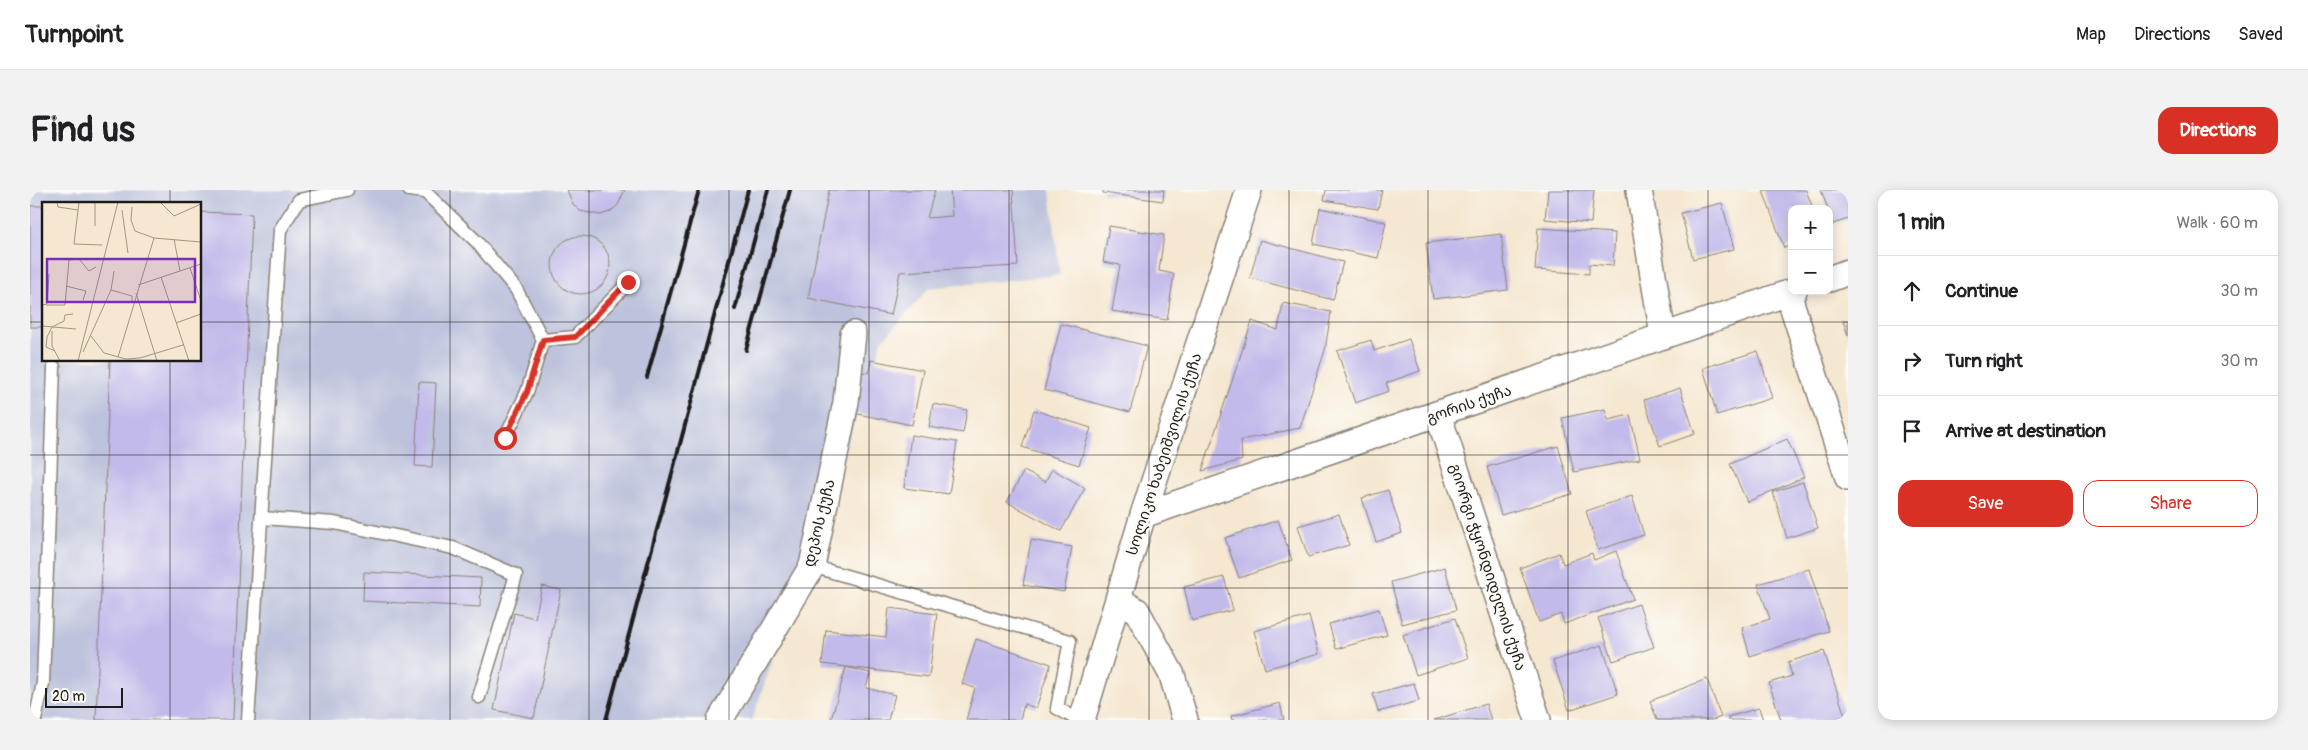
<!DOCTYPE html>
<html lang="en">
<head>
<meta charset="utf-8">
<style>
	body { margin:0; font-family:Pangolin,"Noto Sans Georgian",sans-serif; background:#f2f2f2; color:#202124 }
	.controls { position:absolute; right:15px; top:15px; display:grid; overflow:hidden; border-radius:10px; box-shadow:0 2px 12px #0003 }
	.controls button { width:45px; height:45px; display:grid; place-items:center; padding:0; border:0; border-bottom:1px solid #e0e0e0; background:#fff; color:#202124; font:25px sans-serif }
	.scale { position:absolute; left:15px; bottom:12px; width:78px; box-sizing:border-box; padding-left:5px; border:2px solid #1c1c1c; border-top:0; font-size:14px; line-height:18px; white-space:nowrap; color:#1c1c1c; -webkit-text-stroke:4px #fdfcf7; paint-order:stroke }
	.stop { position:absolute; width:15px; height:15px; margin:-11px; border:4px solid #d93025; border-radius:50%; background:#fff }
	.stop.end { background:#d93025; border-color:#fff; box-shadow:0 1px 5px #0008 }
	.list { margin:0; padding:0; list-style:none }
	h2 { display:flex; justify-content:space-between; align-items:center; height:65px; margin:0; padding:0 20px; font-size:21px }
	h2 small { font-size:16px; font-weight:400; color:#757577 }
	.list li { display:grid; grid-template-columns:32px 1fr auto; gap:15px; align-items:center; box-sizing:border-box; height:70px; padding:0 20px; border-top:1px solid #e0e0e0 }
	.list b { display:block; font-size:19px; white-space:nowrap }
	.list em { font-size:16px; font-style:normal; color:#757577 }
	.actions { display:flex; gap:10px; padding:15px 20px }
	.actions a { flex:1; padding:11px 0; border:1px solid #d93025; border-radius:15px; text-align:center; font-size:18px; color:#d93025 }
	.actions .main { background:#d93025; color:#fff }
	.icon { flex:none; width:28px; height:28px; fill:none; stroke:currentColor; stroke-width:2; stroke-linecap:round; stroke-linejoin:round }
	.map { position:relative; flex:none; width:1818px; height:530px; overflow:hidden; border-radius:15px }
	header { display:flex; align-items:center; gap:30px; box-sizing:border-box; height:70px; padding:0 25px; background:#fff; border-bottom:1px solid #e0e0e0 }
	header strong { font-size:24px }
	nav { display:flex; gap:28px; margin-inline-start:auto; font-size:18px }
	.intro { display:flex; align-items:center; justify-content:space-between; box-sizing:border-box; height:120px; padding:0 30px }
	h1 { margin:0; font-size:35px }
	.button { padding:12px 22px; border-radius:15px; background:#d93025; color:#fff; font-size:18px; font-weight:700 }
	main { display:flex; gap:30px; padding:0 30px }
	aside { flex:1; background:#fff; border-radius:15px; box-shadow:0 2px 12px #0003 }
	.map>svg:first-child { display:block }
	.industrial { fill:#bec3dd; fill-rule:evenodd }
	.building { fill:#c2baea }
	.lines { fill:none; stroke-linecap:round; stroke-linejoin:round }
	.lane-casing { stroke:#888276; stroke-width:15 }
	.street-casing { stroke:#888276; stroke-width:28 }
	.lane { stroke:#fff; stroke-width:12 }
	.street { stroke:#fff; stroke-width:25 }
	.rail { stroke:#1c1c1c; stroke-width:4 }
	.route { stroke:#d93025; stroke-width:6 }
	.grid { fill:none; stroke:#1c1c1c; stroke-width:1; stroke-opacity:0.55 }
	.labels { text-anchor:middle; stroke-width:5; stroke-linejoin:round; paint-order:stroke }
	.street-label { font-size:15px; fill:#1c1c1c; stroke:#fdfcf7 }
	.inset-road { fill:none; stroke:#9e9688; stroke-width:1 }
	.view { fill:#7b2cbf; fill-opacity:0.15; stroke:#7b2cbf; stroke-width:2.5 }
	.inset-edge { fill:none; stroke:#1c1c1c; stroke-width:2.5 }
</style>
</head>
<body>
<header>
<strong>Turnpoint</strong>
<nav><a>Map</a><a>Directions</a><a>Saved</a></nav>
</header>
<div class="intro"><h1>Find us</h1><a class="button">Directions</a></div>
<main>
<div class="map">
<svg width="1818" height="530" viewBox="0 0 1818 530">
	<rect width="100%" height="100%" fill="#fdfcf7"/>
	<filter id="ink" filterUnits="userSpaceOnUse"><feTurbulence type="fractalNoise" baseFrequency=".02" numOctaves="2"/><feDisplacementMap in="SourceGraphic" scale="10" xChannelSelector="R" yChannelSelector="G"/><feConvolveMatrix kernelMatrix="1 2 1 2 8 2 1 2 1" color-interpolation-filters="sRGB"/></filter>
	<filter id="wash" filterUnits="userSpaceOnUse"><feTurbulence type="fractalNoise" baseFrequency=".0096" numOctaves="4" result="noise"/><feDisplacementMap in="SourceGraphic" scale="20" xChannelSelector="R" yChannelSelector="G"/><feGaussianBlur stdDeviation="1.12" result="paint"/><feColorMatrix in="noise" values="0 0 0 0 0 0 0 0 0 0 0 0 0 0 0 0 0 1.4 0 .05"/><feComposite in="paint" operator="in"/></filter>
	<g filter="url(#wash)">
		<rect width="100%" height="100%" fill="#f5e7d0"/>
		<path class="industrial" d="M0,0H1020L1030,85L899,98L852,151L722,530H0ZM14,14H170V170H14Z"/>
		<g id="blocks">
			<path class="building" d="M537,0H595L588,15L580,22L570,25L550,21L543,14Z
				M799,0H905L897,28L922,26L920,0H983L988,76L870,82L861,125L778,108Z
				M1073,0H1134L1133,11L1073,3Z
				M1296,0H1352L1348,19L1294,10Z
				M1518,0H1564L1561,33L1515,29Z
				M1736,0H1776L1783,19H1762V55L1754,58L1733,1Z
				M1791,0H1818V29L1803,34Z
				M1692,13L1704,59L1663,69L1651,23Z
				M0,16H14V137H0Z
				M1290,18L1356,32L1348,68L1283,54Z
				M170,22L222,24L203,530H66L80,170H170Z
				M1079,36L1134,45L1129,81L1144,84L1137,130L1082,121L1090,75L1073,72Z
				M1508,38L1585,43L1583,76L1559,74V84L1505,80Z
				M1471,44L1478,100L1403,109L1396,53Z
				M522 75a29 29 0 1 1 58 0a29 29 0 1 1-58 0Z
				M1230,50L1313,72L1303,110L1220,88Z
				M1253,113L1301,122L1295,160L1270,238L1211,250L1212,270L1172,281L1222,131L1248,140Z
				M1818,130V146L1813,131Z
				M1031,134L1117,156L1100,222L1014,200Z
				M1379,149L1390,181L1356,193L1359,201L1325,213L1307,161L1341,150L1344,161Z
				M1728,161L1742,208L1687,225L1673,178Z
				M841,170L893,180L882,235L823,223L831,182L839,183Z
				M389,192L406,193L402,277L385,276Z
				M1650,198L1665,244L1630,256L1614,210Z
				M903,214L937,220L933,243L899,237Z
				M1575,219L1578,230L1600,225L1610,269L1544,282L1532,228Z
				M1004,220L1061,238L1049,275L992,257Z
				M881,245L927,252L919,304L874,298Z
				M1757,249L1774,287L1717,312L1700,274Z
				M1528,256L1542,304L1471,325L1457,277Z
				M1022,279L1055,298L1031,341L977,312L994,281L1015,292Z
				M1773,292L1788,338L1757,348L1743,302Z
				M1358,300L1372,343L1346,352L1332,308Z
				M1602,306L1614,345L1568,360L1556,321Z
				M1309,324L1319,355L1278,367L1268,336Z
				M1248,330L1262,370L1209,388L1195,348Z
				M1001,350L1042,357L1034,402L993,395Z
				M1586,361L1603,409L1534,434L1531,424L1509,432L1490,378L1529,363L1533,374L1562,363L1564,370Z
				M1415,377L1426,420L1372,434L1361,392Z
				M1779,379L1799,441L1720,466L1712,438L1740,429L1728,394Z
				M334,382L451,388L450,417L333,411Z
				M1194,387L1203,420L1162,431L1154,397Z
				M512,396L531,400L504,528L464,520L484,423L505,428Z
				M1609,414L1624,457L1583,471L1568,428Z
				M859,418L907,424L899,487L792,474L796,440L856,447Z
				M1349,419L1357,445L1306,459L1299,434Z
				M1279,426L1289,464L1235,479L1224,441Z
				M1425,428L1438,468L1386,485L1373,445Z
				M946,449L1021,474L1006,518L994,514L990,530H936L945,498L932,494Z
				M1572,455L1588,504L1539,520L1523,471Z
				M1794,461L1815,526L1802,530H1751L1739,493L1762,486L1758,472Z
				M816,477L840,483L836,498L865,505L858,530H801Z
				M1677,489L1691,527L1683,530H1627L1620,511Z
				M1384,493L1389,511L1348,522L1343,504Z
				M1250,513L1254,530H1202L1201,526Z
				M1456,514L1461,530H1404Z
				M1729,518L1733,530H1698V527Z"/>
		</g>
	</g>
	<g filter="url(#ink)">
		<use href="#blocks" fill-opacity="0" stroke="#888276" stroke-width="1"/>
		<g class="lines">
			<defs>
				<path id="lane" d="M379,0L395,2L446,51L486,99L513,150L545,147L599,92
					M475,248L497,202L513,150
					M232,328L304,333L423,358L486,385L449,507
					M782,376L1040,451L1027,518L1048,530
					M5,530L13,493L24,177
					M218,530L250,40L269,10L317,0"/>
				<path id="street" d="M1609,0L1633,145
					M1799,89L1818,82
					M1758,103L1818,288
					M1408,224L1508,530
					M1113,325L1764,101
					M1089,410L1107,421L1142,485L1155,530
					M690,530L782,376L816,212L823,144
					M1052,530L1113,325L1219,0"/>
			</defs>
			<use href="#lane" class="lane-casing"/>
			<use href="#street" class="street-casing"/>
			<use href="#lane" class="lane"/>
			<use href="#street" class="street"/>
			<path class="rail" d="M705,119L738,0
				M716,160L760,0
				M617,187L669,0
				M576,530L718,0"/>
		</g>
	</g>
	<g class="lines" filter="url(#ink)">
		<path class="route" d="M475,248L497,202L513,150L545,147L598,92"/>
	</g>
	<path class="grid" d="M140,0V14M280,0V530M420,0V530M559,0V530M699,0V530M839,0V530M979,0V530M1119,0V530M1259,0V530M1398,0V530M1538,0V530M1678,0V530M0,132H14M170,132H1818M140,170V530M0,265H1818M0,398H1818"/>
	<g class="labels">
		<g class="street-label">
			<text transform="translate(1439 214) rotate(-19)" y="5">გორის ქუჩა</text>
			<text transform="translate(1134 264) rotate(-72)" y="5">სოლიკო ხაბეიშვილის ქუჩა</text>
			<text transform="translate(789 333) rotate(-76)" y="5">დეპოს ქუჩა</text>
			<text transform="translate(1458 377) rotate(72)" y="5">გიორგი ჭყონდიდელის ქუჩა</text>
		</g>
	</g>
	<g transform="translate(12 12)">
		<rect width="159" height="159" fill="#f5e7d0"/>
		<path class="inset-road" d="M15,0L16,5L36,8M37,0L32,42L60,43M118,0L132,14L159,2M90,5L89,18L93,29L112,36M80,8L86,51M53,24V0M132,37L138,69M148,66L159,99M119,75L147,159M96,83L159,62M24,84L44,89L41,98M69,88L90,94V100M94,91L115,159M0,103L5,102L7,72M4,103H23L27,58L37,57L47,69L54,65M134,121L159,112M0,124L34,127M10,129V144L18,159M49,134L62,151M13,149L4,145L5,135L10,125L22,119L23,113L31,112M41,150L69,88L72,69M62,151L84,157L98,156L141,143M76,155L112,36L159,40M36,159L76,0"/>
		<path class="view" d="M5,57H153V100H5Z"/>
		<rect width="159" height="159" class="inset-edge"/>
	</g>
</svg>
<div class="controls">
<button>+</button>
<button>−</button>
</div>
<div class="scale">20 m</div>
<div class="stop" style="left:475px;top:248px"></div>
<div class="stop end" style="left:598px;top:92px"></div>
</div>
<aside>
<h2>1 min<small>Walk · 60 m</small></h2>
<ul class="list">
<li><svg class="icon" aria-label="ahead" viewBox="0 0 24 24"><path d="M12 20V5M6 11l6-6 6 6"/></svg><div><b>Continue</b></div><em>30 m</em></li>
<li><svg class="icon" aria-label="right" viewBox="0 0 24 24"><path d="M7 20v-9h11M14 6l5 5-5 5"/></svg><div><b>Turn right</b></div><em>30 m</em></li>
<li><svg class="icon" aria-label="arrive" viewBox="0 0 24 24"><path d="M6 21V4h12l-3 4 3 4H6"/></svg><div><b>Arrive at destination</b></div></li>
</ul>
<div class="actions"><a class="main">Save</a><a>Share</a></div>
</aside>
</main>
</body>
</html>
